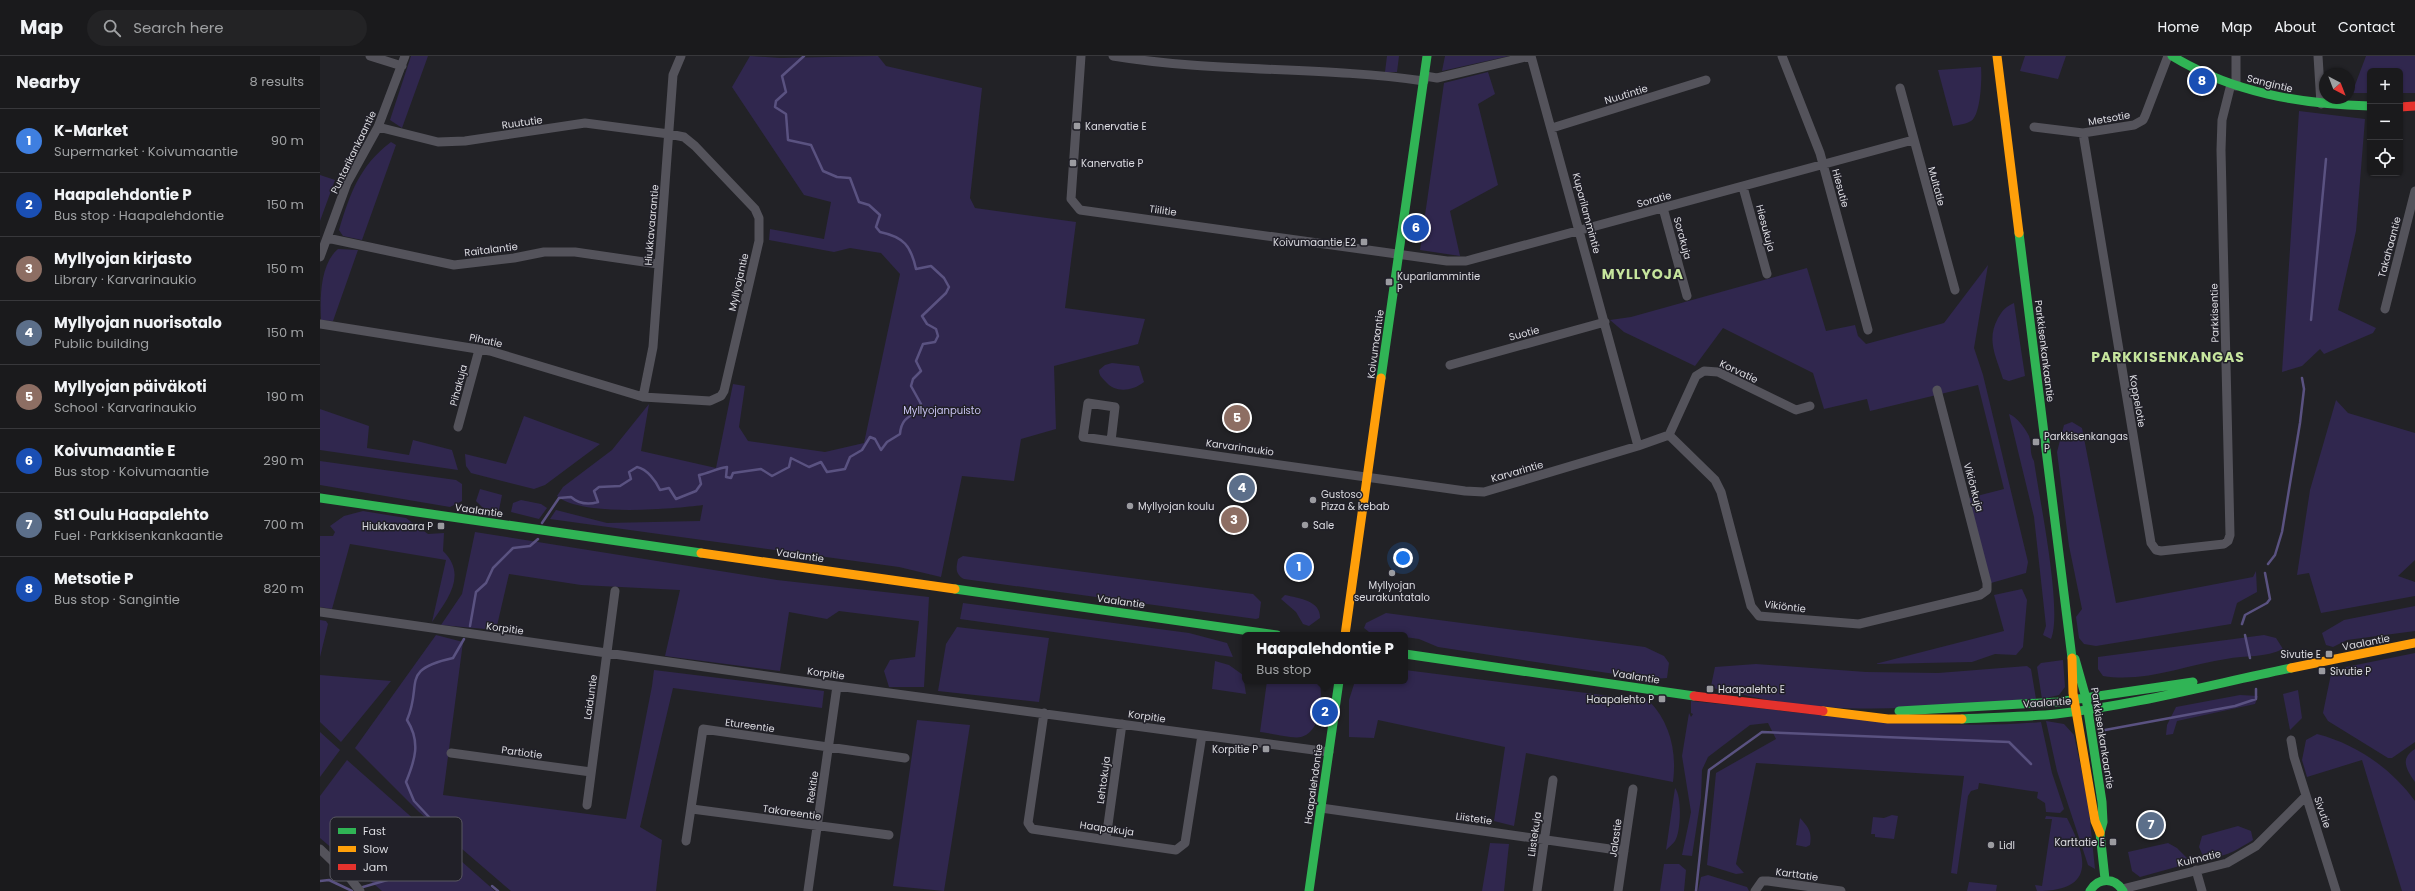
<!DOCTYPE html>
<html lang="en">
<head>
<meta charset="utf-8">
<style>
	body { margin:0; font-family:Poppins,sans-serif; background:#232325; color:#f1f3f6 }
	.controls { position:absolute; right:12px; top:12px; display:grid; overflow:hidden; border-radius:6px; box-shadow:0 1px 3px #0004 }
	.controls button { width:36px; height:36px; display:grid; place-items:center; padding:0; border:0; border-bottom:1px solid #38383b; background:#1a1a1c; color:#f1f3f6; font:20px sans-serif }
	.compass { position:absolute; left:1999px; top:12px; width:36px; height:36px; border-radius:50%; background:#1a1a1c; box-shadow:0 1px 3px #0004; rotate:138deg }
	.you { position:absolute; left:1083px; top:502px; width:14px; height:14px; margin:-10px; border:3px solid #fff; border-radius:50%; background:#1a73e8; box-shadow:0 0 0 6px #1a73e833 }
	.badge { display:grid; place-items:center; width:26px; height:26px; border-radius:50%; background:#0f766e; color:#fff; font-size:13px; font-weight:700 }
	.pin { position:absolute; translate:-50% -50%; border:2px solid #fff; box-shadow:0 1px 4px #0006 }
	.popup { position:absolute; left:922px; top:576px; width:166px; height:52px; box-sizing:border-box; display:grid; place-content:center; border-radius:6px; background:#1a1a1c; filter:drop-shadow(0 1px 3px #0005); font-size:13px; white-space:nowrap; color:#9fa1a3 }
	.popup b { font-size:15px; color:#f1f3f6 }
	.popup::after { content:''; position:absolute; left:50%; top:100%; margin-left:-8px; border:8px solid transparent; border-top-color:#1a1a1c }
	.list { margin:0; padding:0; list-style:none }
	h2 { display:flex; justify-content:space-between; align-items:center; height:52px; margin:0; padding:0 16px; font-size:17px }
	h2 small { font-size:13px; font-weight:400; color:#9fa1a3 }
	.list li { display:grid; grid-template-columns:26px 1fr auto; gap:12px; align-items:center; box-sizing:border-box; height:64px; padding:0 16px; border-top:1px solid #38383b }
	.list b { display:block; font-size:15px; white-space:nowrap }
	.list p { margin:0; font-size:13px; white-space:nowrap; color:#9fa1a3 }
	.list em { font-size:13px; font-style:normal; color:#9fa1a3 }
	.icon { flex:none; width:22px; height:22px; fill:none; stroke:currentColor; stroke-width:2; stroke-linecap:round; stroke-linejoin:round }
	.map { position:relative; flex:none; width:2095px; height:835px; overflow:hidden }
	header { display:flex; align-items:center; gap:24px; box-sizing:border-box; height:56px; padding:0 20px; background:#1a1a1c; border-bottom:1px solid #38383b }
	header strong { font-size:19px }
	nav { display:flex; gap:22px; margin-inline-start:auto; font-size:14px }
	.search { width:280px; height:36px; background:#232325; display:flex; align-items:center; gap:10px; box-sizing:border-box; padding:0 14px; border-radius:22px; color:#9fa1a3; font-size:15px }
	main { display:flex }
	aside { flex:1; background:#1a1a1c }
	.map>svg:first-child { display:block }
	.green { fill:#30274e }
	.lines { fill:none; stroke-linecap:round; stroke-linejoin:round }
	.stream { stroke:#5a5281; stroke-width:2.5 }
	.street { stroke:#54535b; stroke-width:9 }
	.fast { stroke:#30b455; stroke-width:9 }
	.slow { stroke:#ff9f0a; stroke-width:9 }
	.jam { stroke:#e5322d; stroke-width:9 }
	.poi-dot { fill:#9b9ba0; stroke:#212028; stroke-width:1.5 }
	.labels { text-anchor:middle; stroke-width:3; stroke-linejoin:round; paint-order:stroke }
	.street-label { font-size:10px; fill:#dcdce1; stroke:#212028 }
	.poi-label { font-size:10px; fill:#dcdce1; stroke:#212028; text-anchor:start }
	.park-label { font-size:10px; fill:#c9c3f2; stroke:#212028 }
	.district-label { font-size:14px; font-weight:bold; letter-spacing:1px; fill:#c6e59d; stroke:#212028 }
	.key { fill:#212028; stroke:#595860; stroke-width:1 }
	.key-label { font-size:11px; fill:#dcdce1 }
</style>
</head>
<body>
<header>
<strong>Map</strong>
<div class="search"><svg class="icon" aria-label="search" viewBox="0 0 24 24"><circle cx="10" cy="10" r="6"/><path d="M15 15l6 6"/></svg>Search here</div>
<nav><a>Home</a><a>Map</a><a>About</a><a>Contact</a></nav>
</header>
<main>
<aside>
<h2>Nearby<small>8 results</small></h2>
<ul class="list">
<li><span class="badge" style="background:#3f7fe0">1</span><div><b>K-Market</b><p>Supermarket · Koivumaantie</p></div><em>90 m</em></li>
<li><span class="badge" style="background:#1a4fb4">2</span><div><b>Haapalehdontie P</b><p>Bus stop · Haapalehdontie</p></div><em>150 m</em></li>
<li><span class="badge" style="background:#8d6e63">3</span><div><b>Myllyojan kirjasto</b><p>Library · Karvarinaukio</p></div><em>150 m</em></li>
<li><span class="badge" style="background:#5c6f8a">4</span><div><b>Myllyojan nuorisotalo</b><p>Public building</p></div><em>150 m</em></li>
<li><span class="badge" style="background:#8d6e63">5</span><div><b>Myllyojan päiväkoti</b><p>School · Karvarinaukio</p></div><em>190 m</em></li>
<li><span class="badge" style="background:#1a4fb4">6</span><div><b>Koivumaantie E</b><p>Bus stop · Koivumaantie</p></div><em>290 m</em></li>
<li><span class="badge" style="background:#5c6f8a">7</span><div><b>St1 Oulu Haapalehto</b><p>Fuel · Parkkisenkankaantie</p></div><em>700 m</em></li>
<li><span class="badge" style="background:#1a4fb4">8</span><div><b>Metsotie P</b><p>Bus stop · Sangintie</p></div><em>820 m</em></li>
</ul>
</aside>
<div class="map">
<svg width="2095" height="835" viewBox="0 0 2095 835">
	<rect width="100%" height="100%" fill="#222226"/>
	<path class="green" d="M91,0H108L82,72L70,64Z
		M430,0L460,2L558,0L566,10L662,32L650,142L655,152L756,166L745,252L825,263L818,288L734,310L736,373L701,383L694,425L642,420L621,521L579,511L230,463L236,454L287,467L380,465L383,449C352,453 261,461 237,440L243,431L292,394L329,348L321,395L396,412L413,328L425,330L419,371L428,385L505,396L544,387L580,218L561,197L530,192L514,196L449,184L450,173L504,183L511,146L484,139L412,31Z
		M1067,0H1079L1077,16H1065Z
		M1125,0H1189L1122,15Z
		M1705,0H1746L1738,23L1700,15Z
		M2046,0H2095V37H2080V15H2050V37H2032Z
		M1661,11C1662,21 1661,59 1651,65C1646,68 1638,69 1633,70L1618,14Z
		M1168,16L1175,38L1158,48L1178,129L1130,155L1140,200L1100,194L1124,27Z
		M1979,55L2045,63L2036,175L2018,254L2056,272L2053,277L2004,298L2000,293L1982,310L1962,316Z
		M71,86L76,89L42,184L23,180L19,174C30,138 39,110 71,86Z
		M0,119L15,124L0,165Z
		M18,193L38,194L13,265L1,264C0,242 0,208 18,193Z
		M1668,209L1654,292L1663,319L1708,506L1706,517L1671,527L1649,442L1684,433L1658,329L1550,355L1547,343L1504,353L1493,317L1403,272L1375,310L1304,276L1290,264L1311,261L1487,212L1506,275L1535,269L1538,280L1546,288L1624,267Z
		M1694,247L1705,320L1689,325L1683,323C1676,300 1666,284 1678,262C1683,254 1685,251 1694,247Z
		M792,307L819,310L824,326C811,336 795,337 785,325C781,321 779,319 779,314L785,309Z
		M2016,344L2028,357L2095,377V504L2078,520L2095,526V540L2001,557L1989,517L1977,519L1990,434Z
		M0,353L49,370L47,392L89,399L93,384L132,394L138,414L0,394Z
		M1689,358C1696,360 1705,372 1709,380C1712,388 1709,397 1714,405C1719,441 1743,555 1731,583L1723,579L1726,570L1714,461Z
		M204,360L280,388L225,429L214,433L151,417L146,410L145,398L186,408Z
		M1752,366L1762,372L1796,547L1933,521L1936,515L1937,536L1917,547L1911,568L1776,590L1764,588L1759,582L1756,561L1762,553L1749,490L1737,396L1744,369Z
		M0,405L136,424L142,428V445L130,451L0,429Z
		M160,433L182,439L179,454L163,452L156,445Z
		M201,444L221,448L227,452L219,463L191,456L193,447Z
		M43,455L86,462L108,478L124,477L123,495C148,519 127,544 112,566L126,504L30,488L12,553L0,551V480H13L15,476L10,470L24,460Z
		M155,476L457,524L609,541L604,631H569L564,615L570,604L595,601L599,565L519,555L507,563L469,556L460,615L345,600L360,534L261,529L189,518L176,574L121,569L142,538Z
		M643,500L933,538L941,546L939,562L936,563L644,523C635,518 636,512 638,503Z
		M1702,533L1707,544L1703,591L1696,599L1675,598L1652,606L1555,608L1684,575L1674,539Z
		M965,539C979,542 1001,545 1000,562L989,570L983,568L976,556L961,543Z
		M643,547L869,577L907,587L913,601L640,563Z
		M2095,550V575L2027,584L2013,591L2006,589L2002,577L2024,564Z
		M1066,557L1325,591L1344,600L1349,607L1347,622L1333,623L1288,617L1118,591L1099,583L1085,581V579L1049,576L1044,572L1046,567Z
		M0,564L6,565L8,568L0,601Z
		M637,571L729,582L719,646L618,635L626,588Z
		M116,579L143,586L123,739L306,763L332,630L334,614L504,635L502,652L353,632L320,771L342,784L336,835H191L99,756L35,692Z
		M1944,579L1956,582L1963,593C1946,602 1925,599 1906,603C1866,609 1824,627 1783,620L1778,613V601Z
		M2095,597V686L2072,702H2068L2008,665L2003,657L2011,618L2026,611Z
		M1743,604L1745,631L1739,639L1722,643L1717,611L1721,607Z
		M895,605L909,609L923,619L926,638L892,633Z
		M1436,608L1546,616L1618,617L1707,610L1711,613L1716,643C1618,650 1514,663 1417,637C1409,635 1397,635 1391,630L1395,611Z
		M1085,614L1329,645C1350,666 1357,696 1353,726L1206,697L1194,770L1174,765L1185,691L1058,664L1054,682L1029,681V644L1035,625H1085Z
		M0,619L71,625L21,686L0,666Z
		M947,625H1000C1002,642 1002,675 981,681C972,683 950,677 940,676Z
		M1978,634L1982,662L1970,674L1963,638Z
		M1920,639L1938,640L1935,648L1857,665L1853,678L1846,679L1847,669L1856,651Z
		M1371,645C1484,656 1608,676 1721,666L1732,717L1744,753L1740,757L1726,756L1725,747L1717,742L1718,736L1659,727L1658,733L1651,735L1648,740L1637,818L1631,817L1644,720L1436,707L1416,808L1424,817L1416,818L1387,809L1396,717L1456,683L1448,667L1430,669L1388,701L1382,714L1381,742L1372,800L1362,799L1371,756L1362,700L1369,657L1371,661L1373,658L1371,657Z
		M597,664L650,669L624,835L573,830Z
		M1726,665L1744,668L1754,679L1768,745L1775,813L1768,809L1737,715Z
		M0,676L20,694L0,721Z
		M1997,678C2036,688 2071,712 2095,745V835H2082L2042,704L1987,721L1982,704L1986,684Z
		M2095,693V726C2087,714 2079,703 2095,693Z
		M27,704L175,835H62L0,782V740Z
		M1355,732C1362,740 1361,776 1355,785C1353,788 1349,791 1346,794Z
		M1572,759L1578,760L1574,783L1555,781V778H1551L1553,761L1564,762Z
		M1726,760L1747,762C1768,803 1775,835 1717,835L1715,829L1722,830L1732,763H1725Z
		M1480,762C1489,772 1492,776 1490,789L1486,791L1476,789Z
		M1918,770L1931,775L1933,784C1918,793 1901,805 1883,800L1879,791L1882,780Z
		M1170,787L1189,788L1184,835H1162Z
		M1848,787L1857,792L1868,803L1867,808L1820,821L1812,815L1808,796Z
		M1344,808H1359L1366,814L1364,835H1340Z
		M1388,819L1427,831L1429,835H1378L1381,821Z
		M1649,826L1677,829L1676,835H1647Z"/>
	<g class="lines">
		<path class="stream" d="M1991,264L2006,103
			M222,467L239,442L251,441C259,448 268,449 278,446L274,435L279,431L300,430L311,423L309,416L317,411C327,413 336,425 340,434L349,432L356,443L376,435L381,428L379,419C389,417 398,412 407,411L406,421L411,422L413,417L441,413L452,420L469,411L471,402L489,411L501,406L507,416L525,413L530,401L542,394L550,381L555,383L561,394L567,386L580,378C581,365 586,362 598,355L601,348L591,330L593,323L601,315L596,305L603,288L615,286L618,280L616,273L607,268L602,260L626,237L629,231L624,222L611,210L596,213C591,190 584,181 560,176L556,171L560,159L549,149L539,146L530,122L517,121L503,115L491,89L468,84L466,58L455,51L456,45L466,36L462,20L484,0
			M1948,508L1955,499L1962,476L1980,367L1984,333L1982,322
			M1922,568L1925,559L1947,547L1950,543L1945,517
			M150,570L156,536L166,527L173,512L193,492L210,490L218,483
			M1925,579L1930,602
			M1785,674L1915,650L1936,643V633
			M108,768L109,761L94,745L86,726C95,704 101,686 87,664C103,627 79,614 133,602L144,583
			M107,773V780
			M0,825L9,824L32,835
			M172,830L178,835
			M43,831L88,818L107,805V782
			M1376,835L1389,714L1442,676L1689,686L1711,708"/>
		<path class="street" d="M50,0L82,10
			M761,0L751,143L760,154L1127,205H1146L1593,84
			M793,0C896,17 1001,10 1104,25
			M1211,0L1318,390
			M1462,0L1500,97L1548,274
			M1998,0L2001,48
			M1105,20L1117,22L1210,0
			M1916,30V0
			M1580,32L1635,234
			M1714,71L1763,77L1814,69L1823,64L1825,60L1848,0
			M1232,72L1386,24
			M1763,77L1831,487L1836,494L1841,495L1904,488L1908,485L1910,479L1901,94L1902,64L1911,28
			M1423,131L1447,218
			M1343,152L1367,240
			M7,182L134,209L194,202L224,196H255L338,208
			M0,201L27,127L58,71L85,0
			M2065,253L2095,135
			M0,268L170,295L323,341L390,345L401,340L404,335L439,185V162L435,153L375,90L364,81L349,78L265,67L145,85L118,86L58,71
			M1130,309L1285,266
			M323,341L333,291L353,19L361,0
			M138,371L159,294
			M1349,379L1395,424L1401,436L1431,550L1439,560L1539,568L1660,539L1667,534V527L1617,334
			M1349,379L1376,320L1384,315L1398,316L1476,354L1490,350
			M791,385L795,351L768,347L763,381L791,385L1145,435L1164,436L1318,390L1349,379
			M0,556L517,630L1009,696
			M724,657L708,767L712,773L856,794L865,787L882,679
			M1971,684L1974,701L2016,835
			M131,697L271,716
			M267,749L295,535
			M1001,752L1304,795
			M372,753L569,779
			M786,783L802,668
			M366,785L383,673L585,702
			M0,793L29,821L40,835
			M1876,814L1882,835
			M1802,833L1907,807L1936,790L1986,740
			M488,835L517,630
			M1217,835L1233,724
			M1298,835L1313,733
			M1435,835L1442,825H1448L1521,835"/>
		<path class="fast" d="M1852,0C1913,37 1980,48 2050,50
			M1699,177L1752,602
			M1061,322L1107,0
			M0,442L381,497
			M635,533L957,579
			M1085,598L1374,640
			M1755,603L1766,642L1782,746L1783,766L1780,777L1785,823
			M1579,655L1738,646L1873,626
			M1642,663C1673,661 1705,661 1736,658C1815,649 1893,628 1971,612
			M989,835L1019,625
			M1770,835C1778,821 1795,821 1803,835"/>
		<path class="slow" d="M1677,0L1699,177
			M381,497L635,533
			M1025,579L1061,322
			M1752,602L1753,637L1775,765L1780,777
			M1971,612L2095,587
			M1503,655L1568,663H1642"/>
		<path class="jam" d="M2080,51L2095,50
			M1374,640L1503,655"/>
	</g>
	<g class="poi-dot">
		<rect x="753" y="66" width="8" height="8" rx="2"/>
		<rect x="749" y="103" width="8" height="8" rx="2"/>
		<rect x="1040" y="182" width="8" height="8" rx="2"/>
		<rect x="1065" y="222" width="8" height="8" rx="2"/>
		<rect x="1712" y="382" width="8" height="8" rx="2"/>
		<circle cx="993" cy="444" r="4"/>
		<circle cx="810" cy="450" r="4"/>
		<circle cx="985" cy="469" r="4"/>
		<rect x="117" y="466" width="8" height="8" rx="2"/>
		<circle cx="1072" cy="517" r="4"/>
		<rect x="2005" y="594" width="8" height="8" rx="2"/>
		<rect x="1998" y="611" width="8" height="8" rx="2"/>
		<rect x="1386" y="629" width="8" height="8" rx="2"/>
		<rect x="1338" y="639" width="8" height="8" rx="2"/>
		<rect x="942" y="689" width="8" height="8" rx="2"/>
		<rect x="1789" y="782" width="8" height="8" rx="2"/>
		<circle cx="1671" cy="789" r="4"/>
	</g>
	<g class="labels">
		<g class="street-label">
			<text transform="translate(1950 27) rotate(14)" y="4">Sangintie</text>
			<text transform="translate(1306 38) rotate(-17)" y="4">Nuutintie</text>
			<text transform="translate(1789 62) rotate(-10)" y="4">Metsotie</text>
			<text transform="translate(202 66) rotate(-8)" y="4">Ruututie</text>
			<text transform="translate(33 96) rotate(-64)" y="4">Puntarikankaantie</text>
			<text transform="translate(1617 130) rotate(75)" y="4">Multatie</text>
			<text transform="translate(1521 132) rotate(75)" y="4">Hiesutie</text>
			<text transform="translate(1334 143) rotate(-15)" y="4">Soratie</text>
			<text transform="translate(843 154) rotate(8)" y="4">Tiilitie</text>
			<text transform="translate(1267 157) rotate(75)" y="4">Kuparilammintie</text>
			<text transform="translate(331 169) rotate(-85)" y="4">Hiukkavaarantie</text>
			<text transform="translate(1446 172) rotate(75)" y="4">Hiesukuja</text>
			<text transform="translate(1363 182) rotate(75)" y="4">Sorakuja</text>
			<text transform="translate(2069 191) rotate(-75)" y="4">Takahaantie</text>
			<text transform="translate(171 193) rotate(-7)" y="4">Raitalantie</text>
			<text transform="translate(418 226) rotate(-77)" y="4">Myllyojantie</text>
			<text transform="translate(1894 257) rotate(-91)" y="4">Parkkisentie</text>
			<text transform="translate(1204 277) rotate(-15)" y="4">Suotie</text>
			<text transform="translate(166 284) rotate(12)" y="4">Pihatie</text>
			<text transform="translate(1055 288) rotate(-82)" y="4">Koivumaantie</text>
			<text transform="translate(1725 295) rotate(83)" y="4">Parkkisenkankaantie</text>
			<text transform="translate(1419 315) rotate(25)" y="4">Korvatie</text>
			<text transform="translate(138 329) rotate(-75)" y="4">Pihakuja</text>
			<text transform="translate(1818 345) rotate(80)" y="4">Koppelotie</text>
			<text transform="translate(920 391) rotate(8)" y="4">Karvarinaukio</text>
			<text transform="translate(1197 415) rotate(-16)" y="4">Karvarintie</text>
			<text transform="translate(1654 431) rotate(75)" y="4">Vikiönkuja</text>
			<text transform="translate(159 454) rotate(8)" y="4">Vaalantie</text>
			<text transform="translate(480 499) rotate(8)" y="4">Vaalantie</text>
			<text transform="translate(801 545) rotate(8)" y="4">Vaalantie</text>
			<text transform="translate(1465 550) rotate(7)" y="4">Vikiöntie</text>
			<text transform="translate(185 572) rotate(8)" y="4">Korpitie</text>
			<text transform="translate(2046 586) rotate(-11)" y="4">Vaalantie</text>
			<text transform="translate(506 617) rotate(8)" y="4">Korpitie</text>
			<text transform="translate(1316 620) rotate(9)" y="4">Vaalantie</text>
			<text transform="translate(270 641) rotate(-82)" y="4">Laiduntie</text>
			<text transform="translate(1727 646) rotate(-4)" y="4">Vaalantie</text>
			<text transform="translate(827 660) rotate(8)" y="4">Korpitie</text>
			<text transform="translate(430 669) rotate(8)" y="4">Etureentie</text>
			<text transform="translate(1783 682) rotate(81)" y="4">Parkkisenkankaantie</text>
			<text transform="translate(202 696) rotate(8)" y="4">Partiotie</text>
			<text transform="translate(783 724) rotate(-82)" y="4">Lehtokuja</text>
			<text transform="translate(993 728) rotate(-82)" y="4">Haapalehdontie</text>
			<text transform="translate(492 731) rotate(-81)" y="4">Rekitie</text>
			<text transform="translate(472 756) rotate(8)" y="4">Takareentie</text>
			<text transform="translate(2003 756) rotate(71)" y="4">Sivutie</text>
			<text transform="translate(1154 762) rotate(8)" y="4">Liistetie</text>
			<text transform="translate(787 772) rotate(8)" y="4">Haapakuja</text>
			<text transform="translate(1214 778) rotate(-82)" y="4">Liistekuja</text>
			<text transform="translate(1295 782) rotate(-82)" y="4">Jalastie</text>
			<text transform="translate(1879 802) rotate(-13)" y="4">Kulmatie</text>
			<text transform="translate(1477 818) rotate(8)" y="4">Karttatie</text>
		</g>
		<g class="poi-label">
			<text x="765" y="74">Kanervatie E</text>
			<text x="761" y="111">Kanervatie P</text>
			<text x="1036" y="190" text-anchor="end">Koivumaantie E2</text>
			<text x="1077" y="224">Kuparilammintie<tspan x="1077" dy="12">P</tspan></text>
			<text x="1724" y="384">Parkkisenkangas<tspan x="1724" dy="12">P</tspan></text>
			<text x="1001" y="442">Gustoso<tspan x="1001" dy="12">Pizza &amp; kebab</tspan></text>
			<text x="818" y="454">Myllyojan koulu</text>
			<text x="993" y="473">Sale</text>
			<text x="113" y="474" text-anchor="end">Hiukkavaara P</text>
			<text x="1072" y="533" text-anchor="middle">Myllyojan<tspan x="1072" dy="12">seurakuntatalo</tspan></text>
			<text x="2001" y="602" text-anchor="end">Sivutie E</text>
			<text x="2010" y="619">Sivutie P</text>
			<text x="1398" y="637">Haapalehto E</text>
			<text x="1334" y="647" text-anchor="end">Haapalehto P</text>
			<text x="938" y="697" text-anchor="end">Korpitie P</text>
			<text x="1785" y="790" text-anchor="end">Karttatie E</text>
			<text x="1679" y="793">Lidl</text>
		</g>
		<g class="park-label">
			<text x="622" y="358">Myllyojanpuisto</text>
		</g>
		<g class="district-label">
			<text x="1323" y="223">MYLLYOJA</text>
			<text x="1848" y="306">PARKKISENKANGAS</text>
		</g>
	</g>
	<rect x="10" y="761" width="132" height="64" rx="6" class="key"/>
	<rect x="18" y="772" width="18" height="6" fill="#30b455"/>
	<rect x="18" y="790" width="18" height="6" fill="#ff9f0a"/>
	<rect x="18" y="808" width="18" height="6" fill="#e5322d"/>
	<g class="key-label">
		<text x="43" y="779">Fast</text>
		<text x="43" y="797">Slow</text>
		<text x="43" y="815">Jam</text>
	</g>
</svg>
<div class="controls">
<button>+</button>
<button>−</button>
<button><svg class="icon" aria-label="locate" viewBox="0 0 24 24"><circle cx="12" cy="12" r="6"/><path d="M12 2v4M12 18v4M2 12h4M18 12h4"/></svg></button>
</div>
<svg class="compass" viewBox="-18 -18 36 36"><path d="M0-13l5 13h-10z" fill="#e53935"/><path d="M0 13l5-13h-10z" fill="#9fa1a3"/></svg>
<div class="you"></div>
<div class="pin badge" style="left:979px;top:511px;background:#3f7fe0">1</div>
<div class="pin badge" style="left:1005px;top:656px;background:#1a4fb4">2</div>
<div class="popup"><b>Haapalehdontie P</b>Bus stop</div>
<div class="pin badge" style="left:914px;top:464px;background:#8d6e63">3</div>
<div class="pin badge" style="left:922px;top:432px;background:#5c6f8a">4</div>
<div class="pin badge" style="left:917px;top:362px;background:#8d6e63">5</div>
<div class="pin badge" style="left:1096px;top:172px;background:#1a4fb4">6</div>
<div class="pin badge" style="left:1831px;top:769px;background:#5c6f8a">7</div>
<div class="pin badge" style="left:1882px;top:25px;background:#1a4fb4">8</div>
</div>
</main>
</body>
</html>
